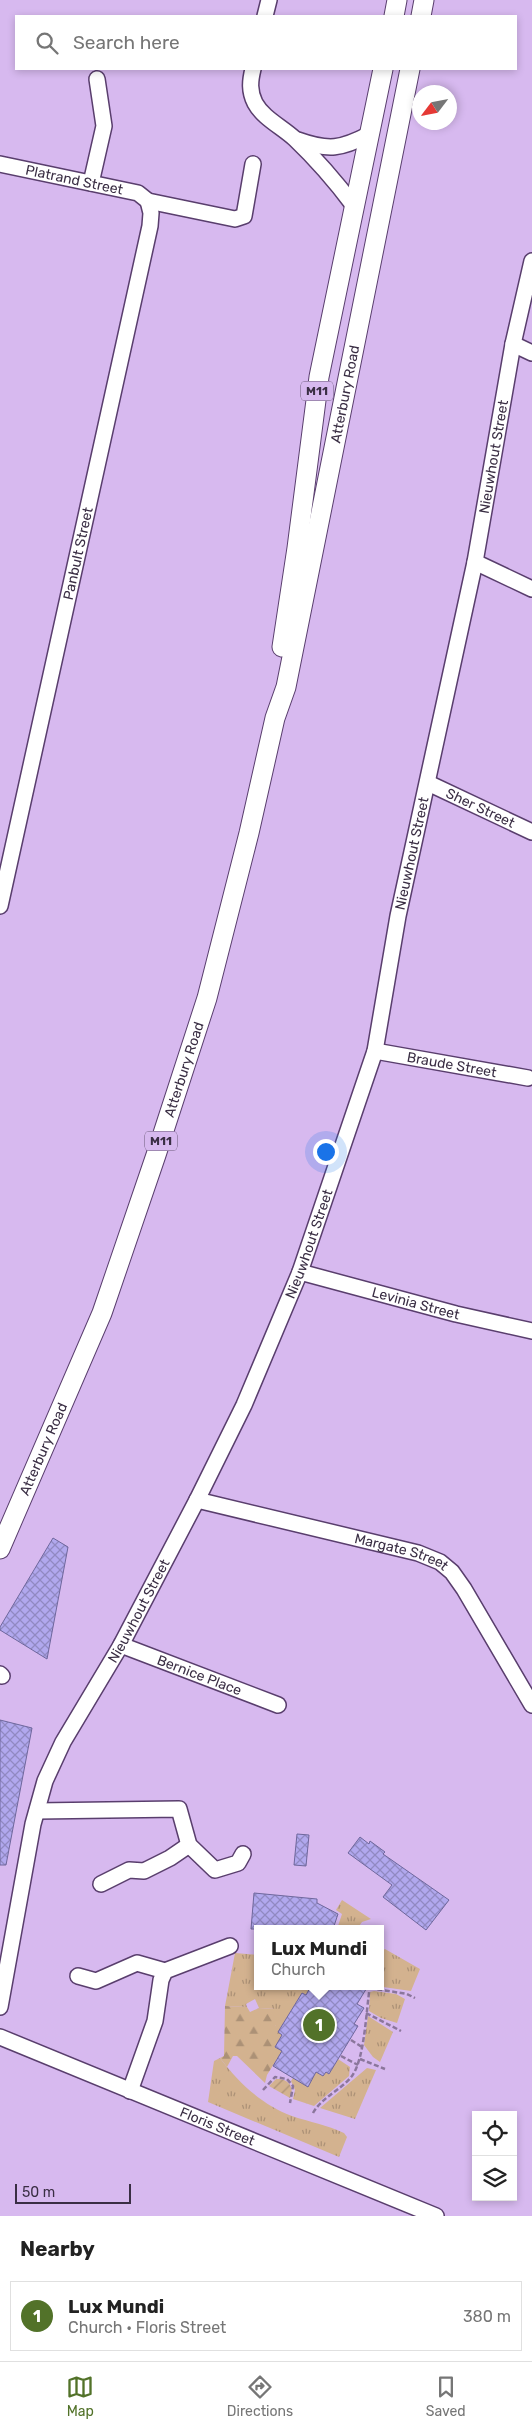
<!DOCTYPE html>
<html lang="en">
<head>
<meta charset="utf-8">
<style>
	body { margin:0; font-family:Rubik,sans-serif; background:#f6f6f6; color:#222 }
	.controls { position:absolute; right:15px; bottom:15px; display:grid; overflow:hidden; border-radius:0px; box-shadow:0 2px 8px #0003 }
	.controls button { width:45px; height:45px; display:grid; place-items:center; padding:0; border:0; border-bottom:1px solid #e0e0e0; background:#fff; color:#222; font:25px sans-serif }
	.compass { position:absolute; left:412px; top:85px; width:45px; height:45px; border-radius:50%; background:#fff; box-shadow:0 2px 8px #0003; rotate:238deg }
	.scale { position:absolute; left:15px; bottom:12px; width:116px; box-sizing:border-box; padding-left:5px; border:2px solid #3a2e44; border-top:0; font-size:14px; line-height:18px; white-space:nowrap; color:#3a2e44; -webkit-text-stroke:4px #d7b9ef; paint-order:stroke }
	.you { position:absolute; left:325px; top:1151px; width:18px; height:18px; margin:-12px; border:4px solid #fff; border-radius:50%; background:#1a73e8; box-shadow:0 0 0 8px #1a73e833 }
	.badge { display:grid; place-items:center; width:32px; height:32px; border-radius:50%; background:#527229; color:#fff; font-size:16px; font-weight:700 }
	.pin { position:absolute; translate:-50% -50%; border:2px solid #fff; box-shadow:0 1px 5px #0006 }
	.popup { position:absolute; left:254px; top:1925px; width:130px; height:65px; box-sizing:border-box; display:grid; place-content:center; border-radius:0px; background:#fff; filter:drop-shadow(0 1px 4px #0005); font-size:16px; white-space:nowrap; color:#767676 }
	.popup b { font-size:19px; color:#222 }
	.popup::after { content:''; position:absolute; left:50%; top:100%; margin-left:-10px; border:10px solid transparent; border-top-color:#fff }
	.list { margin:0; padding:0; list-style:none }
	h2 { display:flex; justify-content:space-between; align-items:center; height:65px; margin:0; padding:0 20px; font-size:21px }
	h2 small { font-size:16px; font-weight:400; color:#767676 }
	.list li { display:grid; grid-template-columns:32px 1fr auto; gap:15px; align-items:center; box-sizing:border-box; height:70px; margin:0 10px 10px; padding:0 10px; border:1px solid #e0e0e0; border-radius:0px }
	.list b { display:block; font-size:19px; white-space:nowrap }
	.list p { margin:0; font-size:16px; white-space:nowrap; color:#767676 }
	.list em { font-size:16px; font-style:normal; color:#767676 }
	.icon { flex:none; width:28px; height:28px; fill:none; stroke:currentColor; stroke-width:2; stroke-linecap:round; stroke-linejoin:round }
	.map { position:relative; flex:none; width:532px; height:2216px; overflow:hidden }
	.search { position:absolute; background:#fff; box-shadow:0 2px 8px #0003; left:15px; right:15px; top:15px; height:55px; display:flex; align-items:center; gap:12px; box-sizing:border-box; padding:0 18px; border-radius:0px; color:#767676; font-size:19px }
	.sheet { height:145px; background:#fff }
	nav { display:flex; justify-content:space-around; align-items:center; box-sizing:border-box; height:70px; border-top:1px solid #e0e0e0; background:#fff; font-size:14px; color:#767676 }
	nav a { display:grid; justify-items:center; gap:2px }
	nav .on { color:#527229 }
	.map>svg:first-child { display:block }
	.grass { fill:url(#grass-tufts) }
	.forest { fill:url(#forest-firs) }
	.garden { fill:url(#garden-furrows) }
	.building { fill:url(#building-cross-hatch); stroke:#6e679c }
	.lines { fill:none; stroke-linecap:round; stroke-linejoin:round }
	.minor-casing { stroke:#593e6d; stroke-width:18 }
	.major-casing { stroke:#593e6d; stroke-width:21 }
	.path { stroke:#8b769c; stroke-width:2.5; stroke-dasharray:5 2.5; stroke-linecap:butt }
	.minor { stroke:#fff; stroke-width:15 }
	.major { stroke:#fff; stroke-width:19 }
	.labels { text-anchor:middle; stroke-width:4.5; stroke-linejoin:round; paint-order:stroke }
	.shield { fill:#d7b9ef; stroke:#695877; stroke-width:1 }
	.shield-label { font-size:12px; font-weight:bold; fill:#3a2e44 }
	.street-label { font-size:14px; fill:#3a2e44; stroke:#d7b9ef }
</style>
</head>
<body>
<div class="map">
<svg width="532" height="2216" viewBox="0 0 532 2216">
	<defs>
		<pattern id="grass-tufts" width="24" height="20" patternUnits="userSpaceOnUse" patternTransform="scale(1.25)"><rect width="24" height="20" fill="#d3b28f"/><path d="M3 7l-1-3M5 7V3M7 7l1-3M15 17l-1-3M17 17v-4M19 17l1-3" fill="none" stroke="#ac9176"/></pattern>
		<pattern id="forest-firs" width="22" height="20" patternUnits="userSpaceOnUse" patternTransform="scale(1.25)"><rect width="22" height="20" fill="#d3b28f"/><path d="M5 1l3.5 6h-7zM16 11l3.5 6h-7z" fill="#ac9176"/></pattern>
		<pattern id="garden-furrows" width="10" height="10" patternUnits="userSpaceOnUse" patternTransform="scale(1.25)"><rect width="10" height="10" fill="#d3b28f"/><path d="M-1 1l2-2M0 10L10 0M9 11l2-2" fill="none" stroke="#ac9176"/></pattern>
		<pattern id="building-cross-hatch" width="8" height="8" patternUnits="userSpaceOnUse" patternTransform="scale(1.25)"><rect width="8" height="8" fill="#b1a8ee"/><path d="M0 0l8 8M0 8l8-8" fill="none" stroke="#9189c2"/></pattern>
	</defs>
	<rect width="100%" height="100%" fill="#d7b9ef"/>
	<path class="grass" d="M342,1900L371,1919L362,1922L357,1929H337L342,1914L336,1910Z
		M385,1949L420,1969L411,1991L376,1986H380V1952Z
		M235,1953L258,1955V1986H311L306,1995L302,1993L278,2032L275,2025V2009L259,2008L255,1999L246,2004L247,2007L225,2006Z
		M374,1991L396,1994L405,1999L397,2023L381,2018L369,2011L370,1992Z
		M368,2016L393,2032L380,2062L373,2057L364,2045Z
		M220,2058C239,2083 262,2105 292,2116C310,2122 327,2125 344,2133L347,2137L339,2157L208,2102L214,2061Z
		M338,2059L350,2067L349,2076L314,2106L293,2099L295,2090L291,2081L293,2078L308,2086L316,2072L323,2076L326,2072L329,2074Z
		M367,2068L376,2070L355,2119L320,2108Z"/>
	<path class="forest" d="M225,2006L247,2007L250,2012L259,2008L275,2009V2025L282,2035L275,2047L282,2051L267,2075L265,2083L237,2056H233L227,2067L220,2058L224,2056Z"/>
	<path class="garden" d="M276,2079C288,2078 295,2087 290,2098L269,2086Z"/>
	<path class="building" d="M53,1538L68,1547L47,1659L0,1630V1627Z
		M0,1720L32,1728L6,1865H0Z
		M297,1834L309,1835L306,1866L294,1865Z
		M360,1837L369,1844L370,1841L385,1852L383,1854L449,1900L426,1930L383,1897L392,1885L348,1853Z
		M254,1893L317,1899V1903L338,1914L333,1929H251Z
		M311,1986H368L357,2004L364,2008L354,2024L358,2026L329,2074L326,2072L323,2076L316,2072L308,2087L273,2066L282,2051L275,2047L282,2035L278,2032L302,1993L306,1995Z"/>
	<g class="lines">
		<defs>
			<g id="minor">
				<path d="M265,16L269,0"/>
				<path d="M253,69C250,81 249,91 255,103C263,118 282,127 295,139C316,159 336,182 354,206"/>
				<path d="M298,140C329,151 341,149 370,134"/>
				<path id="s1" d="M0,164L138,193L148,201L235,219L244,216L253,164"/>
				<path d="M91,183L104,126L97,79"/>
				<path d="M513,344L532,353"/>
				<path d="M475,562L532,589"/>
				<path id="s2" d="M428,783L532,832"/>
				<path id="s3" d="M0,906L150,226L151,213L148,201"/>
				<path id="s4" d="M375,1051L528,1078"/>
				<path id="s5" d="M300,1272L456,1314L532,1331"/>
				<path id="s6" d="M197,1500L418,1553L440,1562L452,1572L464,1589L532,1705"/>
				<path id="s7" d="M121,1645L278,1705"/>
				<path d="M0,1674L2,1676"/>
				<path d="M37,1811L179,1809L189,1845L215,1870L238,1863L243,1854"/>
				<path d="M101,1884L129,1870L144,1871L170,1858L189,1845"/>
				<path d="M78,1976L96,1981L137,1963L165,1971"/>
				<path id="s8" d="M0,2007L33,1824L45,1781L63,1742L121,1645L197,1500L244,1405L300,1272L375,1051L398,916L475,562L513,344L532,261"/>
				<path id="s9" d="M0,2037L436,2216"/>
				<path d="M130,2091L155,2021L161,1980L165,1971L230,1946"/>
			</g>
			<g id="major">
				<path d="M394,16L397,0"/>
				<path d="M421,16L424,0"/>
				<path d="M282,647L297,548L319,377L383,69"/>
				<path id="s10" d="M0,1549L102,1313L156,1155L207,998L249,833L275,718L286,687L410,69"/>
			</g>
		</defs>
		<use href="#minor" class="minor-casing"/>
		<use href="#major" class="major-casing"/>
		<path class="path" d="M370,1988L407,1994L415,1998
			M366,2013L401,2031
			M351,2040L362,2047
			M341,2056L358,2065
			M360,2059L385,2069
			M263,2090L275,2077L287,2079L293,2086L290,2103
			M313,2113C322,2097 341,2090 352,2076C365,2058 366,2010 370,1986"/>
		<use href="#minor" class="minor"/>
		<use href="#major" class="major"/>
	</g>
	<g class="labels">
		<g class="shield">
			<rect x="301" y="381.5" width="32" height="19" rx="4"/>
			<rect x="145" y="1131.5" width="32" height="19" rx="4"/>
		</g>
		<g class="shield-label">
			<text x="317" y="395">M11</text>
			<text x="161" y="1145">M11</text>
		</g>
		<g class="street-label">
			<text dy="5" stroke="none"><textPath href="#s1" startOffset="76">Platrand Street</textPath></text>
			<text dy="5" stroke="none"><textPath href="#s10" startOffset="1209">Atterbury Road</textPath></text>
			<text dy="5" stroke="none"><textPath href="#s8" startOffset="1640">Nieuwhout Street</textPath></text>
			<text dy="5" stroke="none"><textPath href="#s3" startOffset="361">Panbult Street</textPath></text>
			<text dy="5" stroke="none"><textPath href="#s2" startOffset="58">Sher Street</textPath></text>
			<text dy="5" stroke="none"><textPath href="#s8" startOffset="1235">Nieuwhout Street</textPath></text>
			<text dy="5" stroke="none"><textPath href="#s4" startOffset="78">Braude Street</textPath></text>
			<text dy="5" stroke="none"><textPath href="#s10" startOffset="514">Atterbury Road</textPath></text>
			<text dy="5" stroke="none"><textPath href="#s8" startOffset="830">Nieuwhout Street</textPath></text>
			<text dy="5" stroke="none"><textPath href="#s5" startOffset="120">Levinia Street</textPath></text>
			<text dy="5" stroke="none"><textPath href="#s10" startOffset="109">Atterbury Road</textPath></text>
			<text dy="5" stroke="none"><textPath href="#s6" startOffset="211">Margate Street</textPath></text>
			<text dy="5" stroke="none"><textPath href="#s8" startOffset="425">Nieuwhout Street</textPath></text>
			<text dy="5" stroke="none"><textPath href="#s7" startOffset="84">Bernice Place</textPath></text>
			<text dy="5" stroke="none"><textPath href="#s9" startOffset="235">Floris Street</textPath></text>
		</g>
	</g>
</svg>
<div class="controls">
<button><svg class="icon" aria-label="locate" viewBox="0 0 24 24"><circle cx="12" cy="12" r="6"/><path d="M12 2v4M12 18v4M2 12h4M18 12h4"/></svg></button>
<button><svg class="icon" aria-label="layers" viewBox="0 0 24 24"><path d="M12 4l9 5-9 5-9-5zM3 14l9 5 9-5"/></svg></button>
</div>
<svg class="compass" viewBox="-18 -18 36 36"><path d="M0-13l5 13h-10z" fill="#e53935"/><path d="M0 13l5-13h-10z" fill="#767676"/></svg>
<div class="scale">50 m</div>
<div class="you"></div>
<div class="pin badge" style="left:319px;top:2025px">1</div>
<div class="popup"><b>Lux Mundi</b>Church</div>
<div class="search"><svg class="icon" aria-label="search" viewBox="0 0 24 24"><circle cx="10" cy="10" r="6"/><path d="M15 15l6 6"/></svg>Search here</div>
</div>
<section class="sheet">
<h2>Nearby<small></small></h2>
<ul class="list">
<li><span class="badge">1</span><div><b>Lux Mundi</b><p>Church · Floris Street</p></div><em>380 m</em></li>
</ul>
</section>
<nav>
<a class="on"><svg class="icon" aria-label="map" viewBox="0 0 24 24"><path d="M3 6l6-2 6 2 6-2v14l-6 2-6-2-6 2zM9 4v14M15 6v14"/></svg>Map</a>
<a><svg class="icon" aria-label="directions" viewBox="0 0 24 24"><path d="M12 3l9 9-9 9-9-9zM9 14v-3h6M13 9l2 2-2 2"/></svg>Directions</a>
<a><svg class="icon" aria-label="saved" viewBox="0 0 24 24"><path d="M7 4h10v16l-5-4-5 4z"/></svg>Saved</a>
</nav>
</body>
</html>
